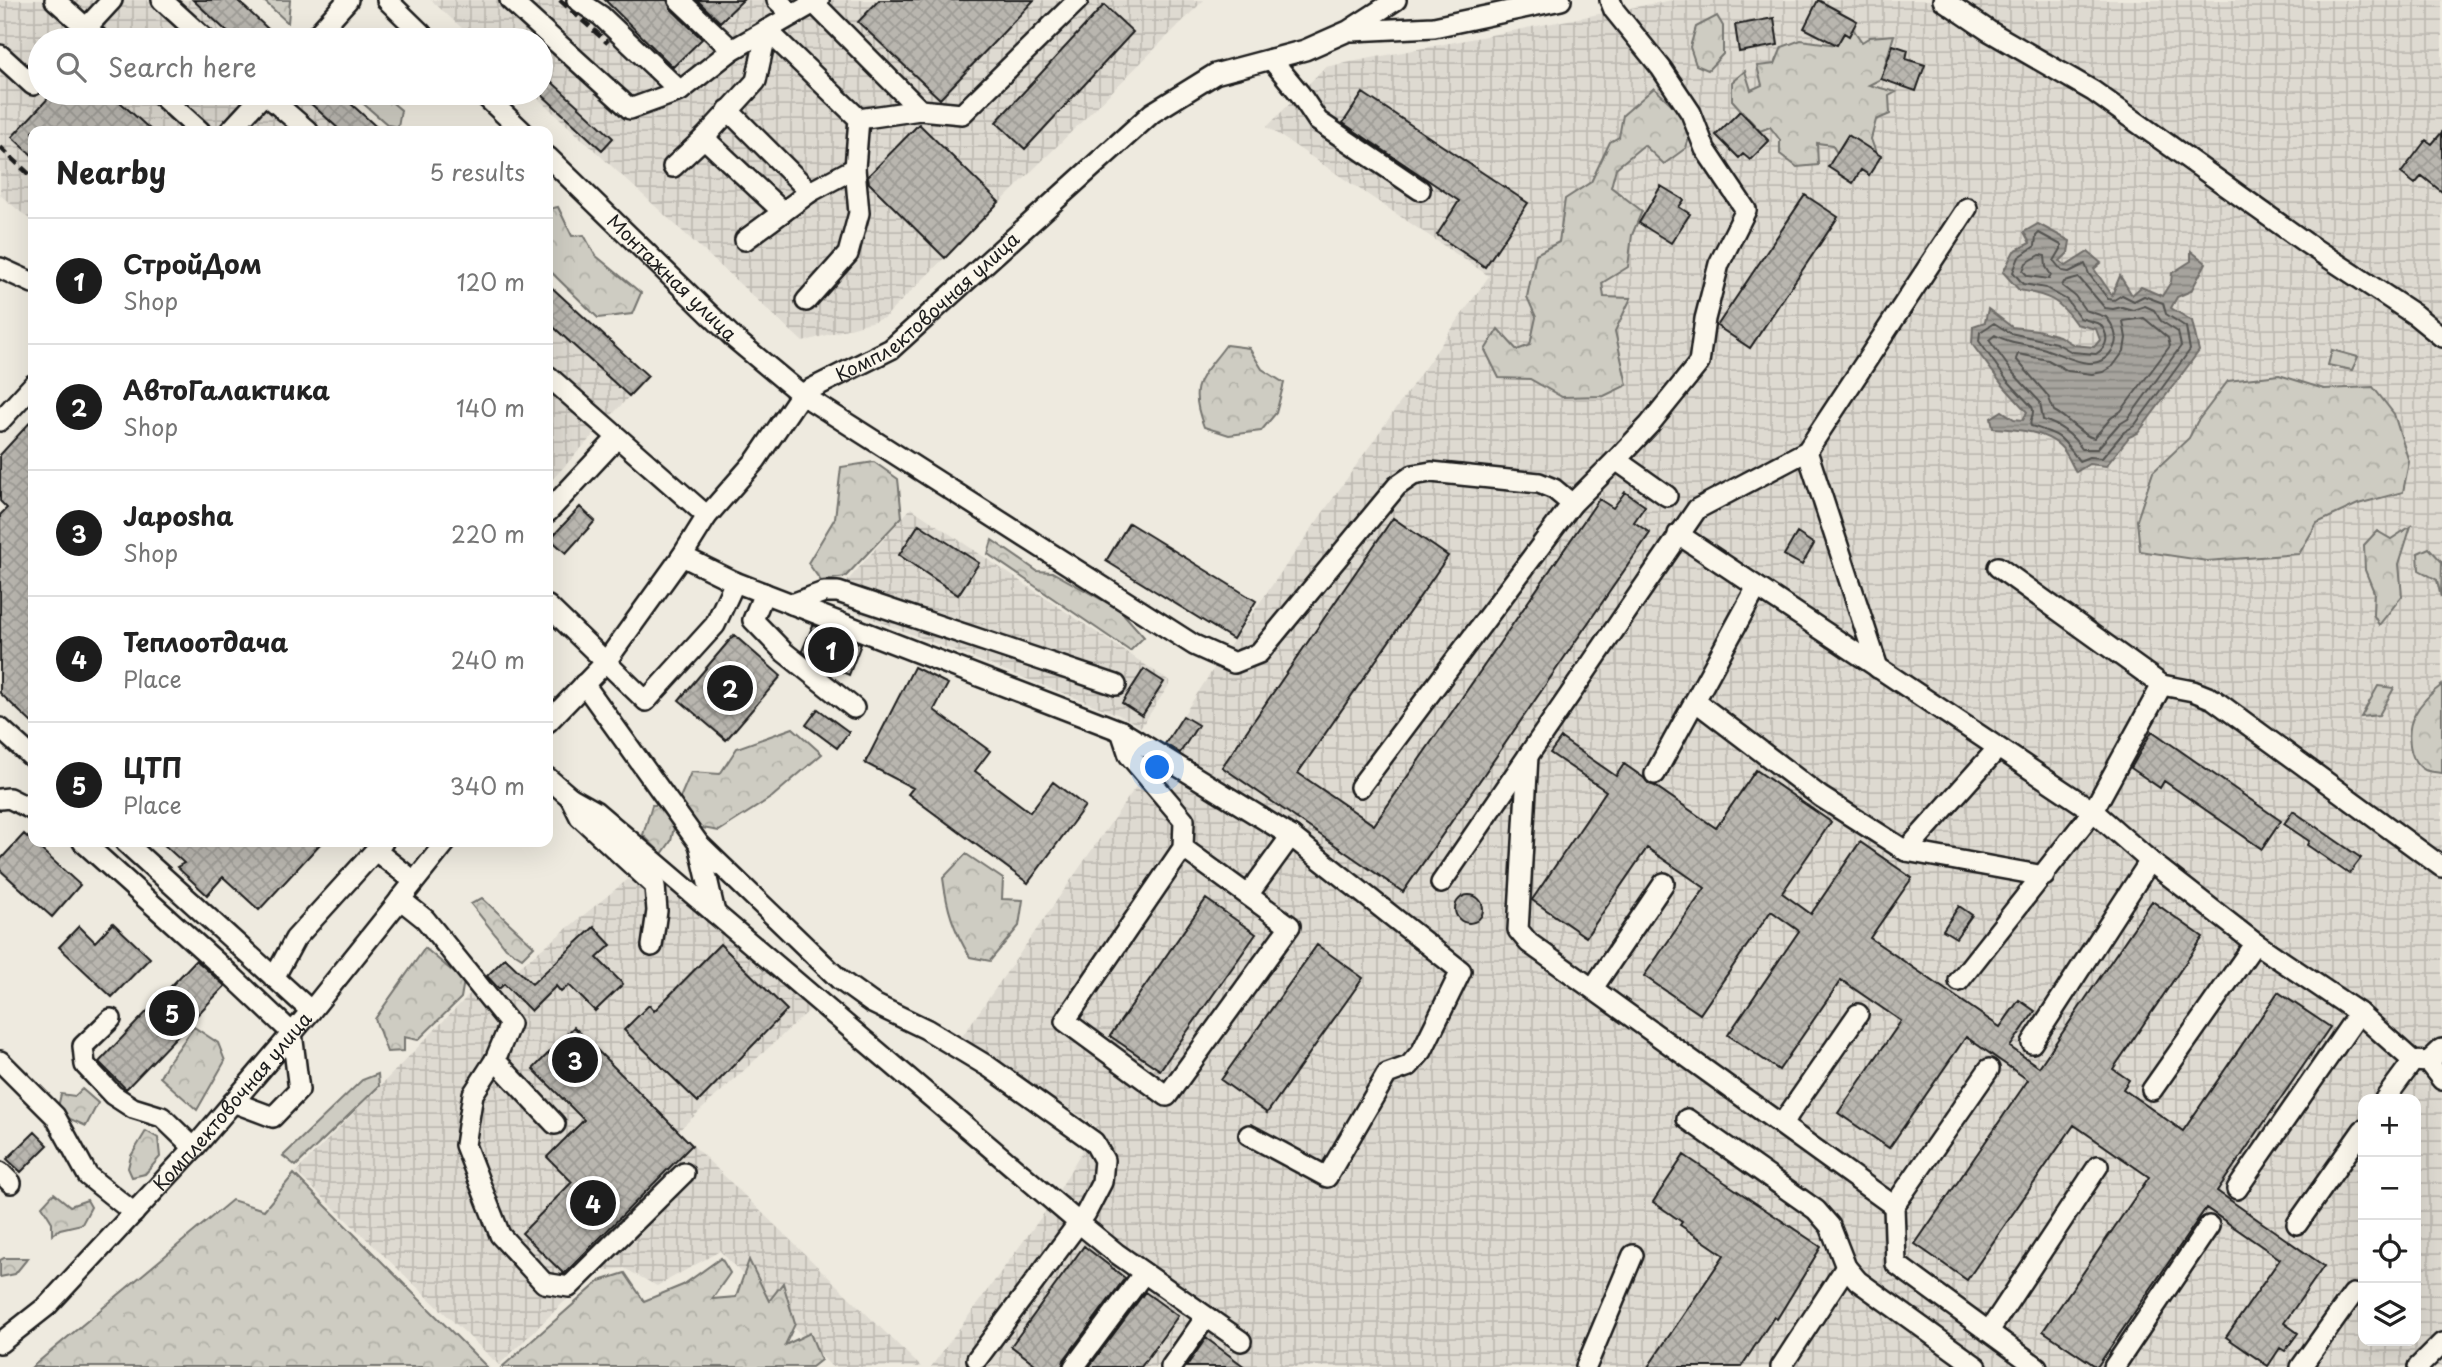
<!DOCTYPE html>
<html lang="en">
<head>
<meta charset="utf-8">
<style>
	body { margin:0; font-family:"Playpen Sans",sans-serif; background:#f2f2f2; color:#222 }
	.controls { position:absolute; right:21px; bottom:21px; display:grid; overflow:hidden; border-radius:14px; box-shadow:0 7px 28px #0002 }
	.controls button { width:63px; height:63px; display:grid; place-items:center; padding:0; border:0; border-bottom:2px solid #e0e0e0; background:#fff; color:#222; font:35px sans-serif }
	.you { position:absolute; left:1158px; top:768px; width:24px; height:24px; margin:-18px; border:5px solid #fff; border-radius:50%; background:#1a73e8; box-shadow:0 0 0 10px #1a73e833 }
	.badge { display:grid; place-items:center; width:46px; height:46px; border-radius:50%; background:#1c1c1c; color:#fff; font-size:23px; font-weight:700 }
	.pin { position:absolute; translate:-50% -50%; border:4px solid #fff; box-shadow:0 2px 7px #0006 }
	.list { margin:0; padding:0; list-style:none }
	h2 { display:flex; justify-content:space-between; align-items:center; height:91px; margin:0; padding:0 28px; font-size:30px }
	h2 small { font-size:23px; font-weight:400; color:#767676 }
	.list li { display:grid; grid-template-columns:46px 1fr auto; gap:21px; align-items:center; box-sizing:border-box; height:126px; padding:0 28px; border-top:2px solid #e0e0e0 }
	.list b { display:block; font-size:26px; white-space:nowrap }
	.list p { margin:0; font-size:23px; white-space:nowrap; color:#767676 }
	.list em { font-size:23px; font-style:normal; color:#767676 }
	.icon { flex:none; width:38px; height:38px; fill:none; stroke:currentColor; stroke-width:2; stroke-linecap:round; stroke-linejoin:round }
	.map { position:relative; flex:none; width:2442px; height:1367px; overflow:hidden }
	.search { position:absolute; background:#fff; box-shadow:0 7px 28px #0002; left:28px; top:28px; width:525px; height:77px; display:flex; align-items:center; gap:18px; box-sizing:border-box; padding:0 24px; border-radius:38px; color:#767676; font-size:26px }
	.panel { position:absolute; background:#fff; box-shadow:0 7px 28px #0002; left:28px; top:126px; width:525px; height:721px; border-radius:14px }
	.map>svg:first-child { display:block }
	.industrial { fill:url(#industrial-grid); fill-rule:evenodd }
	.forest { fill:url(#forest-crowns); stroke:#75746f; stroke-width:2 }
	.water { fill:url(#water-rules); stroke:#6f6d69; stroke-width:2 }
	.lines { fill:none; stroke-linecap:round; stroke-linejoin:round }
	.shore { stroke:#535250; stroke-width:2 }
	.building { fill:url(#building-cross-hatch); stroke:#1c1c1c; stroke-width:2 }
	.minor-casing { stroke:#1c1c1c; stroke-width:24 }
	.minor { stroke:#fbf7ec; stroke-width:19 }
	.rail { stroke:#1c1c1c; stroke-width:5; stroke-dasharray:10 5; stroke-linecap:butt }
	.labels { text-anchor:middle; stroke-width:5; stroke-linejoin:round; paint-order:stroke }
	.street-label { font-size:19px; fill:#1c1c1c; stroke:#fbf7ec }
</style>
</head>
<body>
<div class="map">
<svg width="2442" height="1367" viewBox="0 0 2442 1367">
	<defs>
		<pattern id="industrial-grid" width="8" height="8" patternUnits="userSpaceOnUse" patternTransform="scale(1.75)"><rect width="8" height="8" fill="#dedad1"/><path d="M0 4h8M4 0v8" fill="none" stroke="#bebab3"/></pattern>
		<pattern id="forest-crowns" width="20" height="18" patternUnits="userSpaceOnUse" patternTransform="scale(1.75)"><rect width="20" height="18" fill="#ceccc2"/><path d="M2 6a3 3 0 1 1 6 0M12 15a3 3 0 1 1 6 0" fill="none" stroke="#b0afa6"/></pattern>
		<pattern id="water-rules" width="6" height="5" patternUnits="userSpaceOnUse" patternTransform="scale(1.75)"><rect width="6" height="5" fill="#a6a39d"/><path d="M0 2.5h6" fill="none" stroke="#86847f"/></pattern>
		<pattern id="building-cross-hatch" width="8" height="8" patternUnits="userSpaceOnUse" patternTransform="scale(1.75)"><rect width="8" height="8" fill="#b9b6af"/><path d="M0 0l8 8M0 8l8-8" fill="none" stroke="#9e9c96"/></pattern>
	</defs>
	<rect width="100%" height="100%" fill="#eeeadf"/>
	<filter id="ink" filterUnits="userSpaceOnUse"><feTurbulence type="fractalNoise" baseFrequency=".0143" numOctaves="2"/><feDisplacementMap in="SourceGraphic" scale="14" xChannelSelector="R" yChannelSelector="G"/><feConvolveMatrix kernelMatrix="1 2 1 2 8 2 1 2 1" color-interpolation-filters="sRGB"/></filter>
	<g filter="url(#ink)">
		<path class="industrial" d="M0,0H237L281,40H40V93H339L381,131H33V222L0,195Z
			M431,0H1204L884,318L803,342L532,93H541V40H475Z
			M1672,0H2442V1367H931L1053,1201L1096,1126L961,1038L1151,765L1214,668L1489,276L1267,127L1325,67ZM2363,1099H2416V1341H2363Z
			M548,284L648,376L548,484Z
			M911,508L1171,682L1141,727L1122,716L829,602Z
			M632,876L646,893L662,880L814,1006L678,1131L921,1367H832L720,1251L657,1286L624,1268L595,1272L499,1365L296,1172L505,958L517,969Z"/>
		<path class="forest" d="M263,0H290L288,23Z
			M1717,16L1723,26V54L1708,70L1696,65L1690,47L1696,27Z
			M1853,29L1862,42L1870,37L1894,35L1881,79L1869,85L1896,92L1889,96L1890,114L1876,120L1871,139L1876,153L1848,135L1837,153L1832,145L1817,143L1818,165L1797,167L1780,154V140L1770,127L1760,131L1732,100V82L1745,71L1751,90L1762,85L1757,66L1775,64L1782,47L1801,40L1837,45L1844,33Z
			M1654,88L1693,124L1686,148L1664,164L1644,145L1616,168L1611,187L1642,211L1632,235L1628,267L1602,283L1604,297L1631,298L1615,331L1627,385L1604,396L1562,397L1530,379L1499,378L1485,350L1498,329L1517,350L1530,345L1536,317L1527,297L1536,254L1559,242L1565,199L1591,182L1610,142L1619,137L1623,115Z
			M351,93H381L401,110L398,127L388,125Z
			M548,204L549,209L558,207L572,236L584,235L595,255L641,293L632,314L598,318L548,269Z
			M1226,345L1249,348L1262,369L1284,383L1276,413L1261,431L1229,435L1204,427C1187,383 1201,379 1226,345Z
			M2332,350L2358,357L2352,370L2328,365Z
			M2279,375L2324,389L2373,387L2394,414L2409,462L2403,492L2358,504L2317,523L2299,554L2207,561L2140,551L2137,520L2153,472L2189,438L2197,422L2228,381Z
			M874,462L898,479L902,517L845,577L821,581L808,563L835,518L841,467Z
			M2411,526L2399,564L2402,596L2379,625L2373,614L2374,592L2365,570L2364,545L2377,531L2391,539Z
			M992,540L1037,571L1052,572L1120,610L1144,637L1130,651L988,554Z
			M2429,548L2442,562L2441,598L2437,580L2419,570L2418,553Z
			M2442,685V773C2437,772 2430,772 2425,770C2407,761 2406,729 2415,714C2421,703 2432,692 2442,685Z
			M2378,686L2394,688L2379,715L2361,717Z
			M793,728L822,754L772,797L719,831L691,826L676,818L671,841L662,854L643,835L652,805H677L691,772L720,774L737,748Z
			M966,854L1003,879L1002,899L1023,900L1019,926L990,961L970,957C953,929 947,909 943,878Z
			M482,898L534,946L522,958L506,948L471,904Z
			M425,948L464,981L461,998L418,1040L404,1037V1051L387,1052L375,1019Z
			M194,1027L218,1043L225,1061L197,1110L160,1077L167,1064Z
			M378,1074L379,1086L296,1166L283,1156L362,1080Z
			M82,1089L98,1103L86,1126L70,1119L58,1107L61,1094L75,1096Z
			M146,1131L158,1138L160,1157L145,1174L132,1177L128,1168L131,1156Z
			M294,1174L487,1367H32L232,1200L264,1210Z
			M54,1193L70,1206L87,1200L91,1207L82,1224L60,1229L52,1235V1222L42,1206Z
			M4,1258H28L15,1274L0,1277V1260Z
			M721,1258L730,1273L712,1299L736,1297L749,1260L769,1301L783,1283L795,1324L785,1345L810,1333L821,1360L812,1367H502L600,1281L625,1273L644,1301L683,1285Z"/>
		<path class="water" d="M2038,224L2070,241L2068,253L2060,261L2066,266L2088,252L2101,263L2094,269L2112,295L2120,276L2132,295L2141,287L2162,296L2171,282L2172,273L2191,261V251L2206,263L2191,291L2177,297L2171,308L2192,321L2199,351L2138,433L2129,437L2106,466L2089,464L2076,472C2072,465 2069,458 2065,452C2051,431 2016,429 1993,428L1991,418L2002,411L2014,419L2023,420L2027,412L2001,383L1972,344L1973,326L1985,322L1988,309L2012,327L2037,330L2059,336L2074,345L2094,347L2100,340L2096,329L2076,324C2059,299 2048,295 2019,290L2003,272L2014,251L2030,243L2024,232Z"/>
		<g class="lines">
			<path class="shore" d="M2039,233L2061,245V249L2054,261L2062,271L2069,272L2085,264L2089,274L2108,299L2114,300L2122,295L2134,301L2144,296L2163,303L2166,314L2186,327L2190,350L2134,426L2124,432L2102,458L2089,457L2079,461C2061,436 2061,435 2031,426C2028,420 2036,415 2032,407L2006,379L1979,341L1980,332L1994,323L2010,333L2056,343L2072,352L2096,354C2109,346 2109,335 2100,324L2080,318L2067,300L2046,288L2023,284L2013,272L2019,257L2035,246L2036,236Z
				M2040,255L2045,256L2046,267L2051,275L2049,279L2028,276L2023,271L2026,263Z
				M2079,278L2105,308L2113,309L2122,307L2133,310L2145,306L2154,310L2161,321L2178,332L2181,346L2128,419L2118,425L2097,449H2082C2072,434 2060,425 2043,420L2040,402L2013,373L1989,340L1995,335C2010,344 2025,343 2042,348C2064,354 2098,379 2114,347C2119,337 2113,325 2106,317L2085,310L2075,296L2062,286L2064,282Z
				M2144,318L2168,338L2170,346L2121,411L2111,418L2094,438C2083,437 2067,417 2054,411L2048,396L2016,359L2018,354L2048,360L2068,371L2092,374L2103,372L2113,366L2124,351L2126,338L2123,321Z"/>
		</g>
		<path class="building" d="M193,0H237L280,40H236Z
			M605,0H667L671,9L702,39L673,67Z
			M697,0H743L720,22Z
			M879,0H1034L940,99L858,22Z
			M1818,0L1857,21L1849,36L1844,33L1837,45L1804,28Z
			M1104,5L1133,32L1025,149L996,122Z
			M1774,18L1778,45L1739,52L1735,25Z
			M1893,45L1908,50L1906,59L1925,65L1916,91L1881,79Z
			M541,72L613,138L602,150L541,94Z
			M53,93H110L152,131H33V156L12,137Z
			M299,93H339L381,131H341Z
			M1363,93L1528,203L1485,267L1437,235L1459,201L1343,123Z
			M1740,111L1769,141L1750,160L1743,154L1739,158L1716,135Z
			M919,124L999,202L945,258L869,183L868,176Z
			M2442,132V192L2422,176L2415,184L2401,173L2426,140L2432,144Z
			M1848,135L1881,156L1869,175L1861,170L1853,183L1828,167Z
			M1661,186L1684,200L1679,207L1690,214L1671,243L1639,223Z
			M1805,195L1838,217L1750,348L1717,326Z
			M548,284L648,376L629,396L548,322Z
			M33,419V724L0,693V515L7,508L0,501V455Z
			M1625,492L1645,506L1634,522L1650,533L1403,892L1222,767L1393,518L1448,556L1298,773L1374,825L1599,499L1613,508Z
			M580,507L595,521L566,553L550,539Z
			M1129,523L1256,601L1233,639L1106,561Z
			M919,524L979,563L958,595L899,555Z
			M1797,533L1814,544L1802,565L1784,555Z
			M813,625L861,644L849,675L814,660L802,651Z
			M734,635L781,676L726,740L679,700Z
			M914,667L948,684L934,710L990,751L975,771L1030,812L1053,782L1085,806L1028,883L908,794L913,788L865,763Z
			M1144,669L1164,682L1142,716L1122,703Z
			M818,709L849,732L837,748L806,725Z
			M1183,716L1198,725L1180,753L1165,744Z
			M2152,731L2281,821L2262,849L2164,781L2160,788L2131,768Z
			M1561,738L1616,776L1624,764L1644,778L1649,784L1655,786L1716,828L1756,770L1831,822L1782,893L1811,914L1860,842L1912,878L1870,938L2000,1027L2019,1000L2035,1011L2010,1047L2039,1067L2152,901L2203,937L2113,1069L2129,1080L2123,1089L2183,1131L2278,992L2330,1027L2217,1191L2324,1266L2284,1323L2298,1333L2285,1351L2280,1348L2268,1366L2226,1337L2280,1259L2206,1208L2097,1367L2043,1331L2149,1177L2074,1125L1967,1280L1915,1244L2028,1080L1966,1037L1889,1148L1838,1113L1901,1021L1841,980L1779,1070L1728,1035L1799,931L1771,911L1700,1014L1644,976L1705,888L1647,848L1586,937L1532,900L1606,791L1550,753Z
			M2293,811L2361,858L2349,874L2307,845L2309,841L2284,824Z
			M24,834L80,885L52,917L0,870V860Z
			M161,842H322L259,910L223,877L207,895L177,867L184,863Z
			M1455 909a14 14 0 1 1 28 0a14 14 0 1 1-28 0Z
			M1206,899L1256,934L1160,1070L1110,1036Z
			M1959,906L1972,915L1956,938L1943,930Z
			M113,923L150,958L112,997L59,947L79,926L95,942Z
			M594,927L611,945L597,958L623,984L595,1011L569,985L561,992L556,986L531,1011L504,984L499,989L487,976L505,958L532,984Z
			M720,944L787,1010L698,1102L624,1030L649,1005L654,1011Z
			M1317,945L1363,978L1267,1113L1221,1080Z
			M196,960L225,986L126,1089L99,1062Z
			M574,1027L692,1145L564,1274L522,1233L572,1182L547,1157L584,1120L533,1069Z
			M35,1132L48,1145L21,1172L7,1159Z
			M1684,1155L1821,1247L1777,1319L1774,1317L1741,1367H1648L1724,1255L1680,1225L1682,1222L1653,1202Z
			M1084,1246L1125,1278L1064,1360L1062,1367H1039L1011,1346Z
			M1145,1292L1178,1316L1141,1367H1089Z
			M1206,1338L1245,1367H1186Z"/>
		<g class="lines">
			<defs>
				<g id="minor">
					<path d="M55,0L100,40"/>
					<path d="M162,0L206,40"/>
					<path d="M387,0L428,40"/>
					<path d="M510,0L630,109L680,91L732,50L819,0"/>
					<path d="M577,0L601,16L680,91"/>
					<path d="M679,0L732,50"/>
					<path d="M777,0L793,15"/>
					<path d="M1610,0L1614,10L1661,68L1691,113L1705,149L1746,210L1719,264L1705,319L1699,363L1649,425L1616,460"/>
					<path d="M1943,0L1989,31L2093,91L2306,243L2415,315L2442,337"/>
					<path d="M814,3L920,110"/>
					<path d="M767,30L859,119L855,168L859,213L848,254L806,301"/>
					<path d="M1352,31L1434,27L1561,0"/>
					<path d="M75,40L112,0"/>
					<path d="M312,40L348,0"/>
					<path d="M0,55L33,85L40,78"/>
					<path d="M1271,59L1300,94L1318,121L1420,190"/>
					<path d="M158,93L200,131"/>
					<path d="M264,93L308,131"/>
					<path d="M482,93L522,131"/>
					<path d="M728,110L810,192"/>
					<path d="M859,119L920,110L962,114L1078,0"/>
					<path d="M230,131L265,93"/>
					<path d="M704,138L783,212"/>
					<path id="s1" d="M548,157L735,339L801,394L1194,645L1234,663L1259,653L1397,486L1413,475L1431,472L1539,483L1554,489L1572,504"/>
					<path d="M673,167L704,138L756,81L767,30"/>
					<path d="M745,240L810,192L855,168"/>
					<path d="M0,268L33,283"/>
					<path d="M548,376L707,516"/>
					<path d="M0,421L33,385"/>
					<path d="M1807,451L1878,668"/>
					<path d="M548,512L617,438"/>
					<path d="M1678,534L2093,811L2150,861L2255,943L2359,1013L2413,1061L2428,1062L2442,1049"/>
					<path d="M682,556L735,582L1121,731L1291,836L1461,971L1422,1051L1409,1066L1387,1074L1327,1177L1249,1135"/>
					<path d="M1998,567L2162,685L2193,691L2213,699L2442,867"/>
					<path d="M764,593L753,620L784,652L854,708"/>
					<path d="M792,604L824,592H838L1116,685"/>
					<path d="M548,606L646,701L715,625L735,582"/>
					<path d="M584,684L699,844L840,980L872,1003L926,1029L989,1067L1094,1142L1104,1160L1102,1182L1086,1213L977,1359"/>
					<path d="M1695,701L1821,797L1906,851L2044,876"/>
					<path id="s2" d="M548,722L605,663L682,556L707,516L756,460L801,394L891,349L1152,113L1215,74L1305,50L1348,31L1396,0"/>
					<path d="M0,728L33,758"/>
					<path d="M1121,731L1129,755L1184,820L1183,848L1065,1021L1167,1096L1290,926L1183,848"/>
					<path d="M1528,756L1518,930L1529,943L1894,1206"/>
					<path d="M1655,774L1757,587"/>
					<path d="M548,778L570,797L595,811L1079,1223L1116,1253L1241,1341"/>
					<path d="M1360,787L1572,504L1616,460L1667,496"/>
					<path d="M570,797L580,817L655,886L657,911L652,946"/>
					<path d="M0,799L9,798L33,810"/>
					<path d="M83,842L233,977L292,1033L299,1090L273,1117L233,1102"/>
					<path d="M125,842L311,1011"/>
					<path d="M699,844L715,913"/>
					<path d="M376,851L414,881"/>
					<path d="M1906,851L1998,748"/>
					<path d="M1441,883L1697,509L1807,451L1967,208"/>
					<path d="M1248,895L1291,836"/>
					<path d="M400,899L425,919L510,1024L495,1060L473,1094L465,1145L500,1235L544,1283L569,1287L684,1173"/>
					<path d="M274,978L295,939L383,842"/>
					<path d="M1959,981L2093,811L2162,685"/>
					<path d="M1593,988L1664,883"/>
					<path d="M111,1019L83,1046L85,1065L113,1095L133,1108L162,1117L194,1148"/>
					<path d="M2032,1043L2150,861"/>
					<path d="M495,1060L555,1124"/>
					<path d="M0,1061L55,1116L88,1176L134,1213"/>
					<path d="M2428,1062L2442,1080"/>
					<path d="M1989,1069L1894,1206L1896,1264L2037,1367"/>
					<path d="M2152,1090L2255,943"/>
					<path d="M2385,1099L2413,1061"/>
					<path d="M1687,1119L1816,1210L1830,1226L1846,1267L1858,1281L1977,1367"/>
					<path d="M1782,1124L1858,1014"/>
					<path d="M0,1172L11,1183"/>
					<path d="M2237,1189L2359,1013"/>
					<path d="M2297,1224L2363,1130"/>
					<path d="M1989,1331L2098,1166"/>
					<path id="s3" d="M0,1343L47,1306L194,1148L311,1011L446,842"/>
					<path d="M1074,1367L1144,1273"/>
					<path d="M1171,1367L1206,1317"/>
					<path d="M1586,1367L1633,1255"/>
					<path d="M1781,1367L1846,1267"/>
					<path d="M2114,1367L2209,1226"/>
					<path d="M2301,1367L2353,1294"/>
					<path d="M2418,1367L2442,1343"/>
				</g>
			</defs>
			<use href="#minor" class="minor-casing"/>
			<use href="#minor" class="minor"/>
			<path class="rail" d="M560,0L608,43
				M0,147L33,178"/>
		</g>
	</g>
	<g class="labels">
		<g class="street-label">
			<text dy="7" stroke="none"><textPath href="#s1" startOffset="173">Монтажная улица</textPath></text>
			<text dy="7" stroke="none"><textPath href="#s2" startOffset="570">Комплектовочная улица</textPath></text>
			<text dy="7" stroke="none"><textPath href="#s3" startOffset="336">Комплектовочная улица</textPath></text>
		</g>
	</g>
</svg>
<div class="controls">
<button>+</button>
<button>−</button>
<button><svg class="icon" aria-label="locate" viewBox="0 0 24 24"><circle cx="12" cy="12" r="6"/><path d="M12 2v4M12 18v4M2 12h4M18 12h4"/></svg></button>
<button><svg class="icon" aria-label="layers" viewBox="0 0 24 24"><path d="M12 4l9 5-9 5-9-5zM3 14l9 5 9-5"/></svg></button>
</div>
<div class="you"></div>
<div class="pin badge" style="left:831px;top:650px">1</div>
<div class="pin badge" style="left:730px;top:688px">2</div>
<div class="pin badge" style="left:575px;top:1060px">3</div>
<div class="pin badge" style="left:593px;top:1203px">4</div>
<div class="pin badge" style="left:172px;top:1013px">5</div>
<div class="search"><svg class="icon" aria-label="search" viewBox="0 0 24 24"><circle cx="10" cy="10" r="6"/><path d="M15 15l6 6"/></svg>Search here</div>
<section class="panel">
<h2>Nearby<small>5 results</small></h2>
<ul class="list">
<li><span class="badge">1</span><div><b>СтройДом</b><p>Shop</p></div><em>120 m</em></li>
<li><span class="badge">2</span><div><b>АвтоГалактика</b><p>Shop</p></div><em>140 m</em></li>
<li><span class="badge">3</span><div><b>Japosha</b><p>Shop</p></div><em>220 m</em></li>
<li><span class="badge">4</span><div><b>Теплоотдача</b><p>Place</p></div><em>240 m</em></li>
<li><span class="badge">5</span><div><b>ЦТП</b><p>Place</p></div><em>340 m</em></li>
</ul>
</section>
</div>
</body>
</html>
